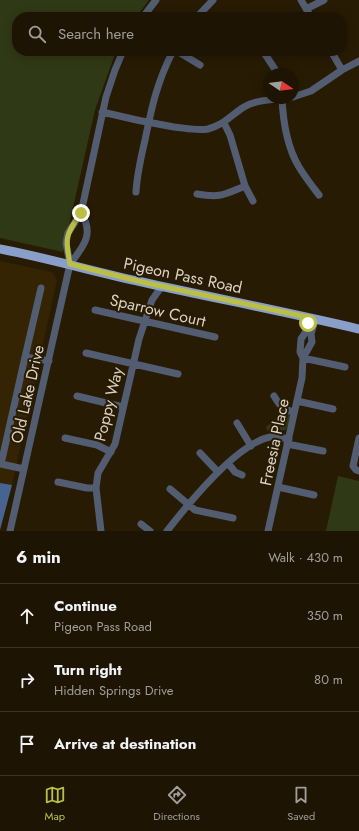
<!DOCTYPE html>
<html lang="en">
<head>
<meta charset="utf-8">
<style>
	body { margin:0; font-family:Jost,sans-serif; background:#261d0d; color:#f1f3f6 }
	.compass { position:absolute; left:263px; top:68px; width:36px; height:36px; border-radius:50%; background:#1e1403; box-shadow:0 2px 10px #0003; rotate:103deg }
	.stop { position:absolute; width:12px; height:12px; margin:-9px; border:3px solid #bbc045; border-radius:50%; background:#fff }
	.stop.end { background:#bbc045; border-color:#fff; box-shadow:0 1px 4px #0008 }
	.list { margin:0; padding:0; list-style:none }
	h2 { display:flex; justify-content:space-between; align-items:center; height:52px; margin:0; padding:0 16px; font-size:17px }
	h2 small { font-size:13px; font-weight:400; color:#a19e9a }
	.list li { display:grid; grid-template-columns:26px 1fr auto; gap:12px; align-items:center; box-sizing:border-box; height:64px; padding:0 16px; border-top:1px solid #3c3325 }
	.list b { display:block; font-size:15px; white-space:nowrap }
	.list p { margin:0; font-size:13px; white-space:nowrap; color:#a19e9a }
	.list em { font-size:13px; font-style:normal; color:#a19e9a }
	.icon { flex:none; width:22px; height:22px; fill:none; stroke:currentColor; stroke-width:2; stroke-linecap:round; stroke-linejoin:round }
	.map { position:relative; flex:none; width:359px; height:531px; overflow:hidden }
	.search { position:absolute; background:#1e1403; box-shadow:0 2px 10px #0003; left:12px; right:12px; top:12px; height:44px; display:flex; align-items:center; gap:10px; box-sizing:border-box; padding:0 14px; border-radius:16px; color:#a19e9a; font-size:15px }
	.sheet { height:244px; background:#1e1403 }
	nav { display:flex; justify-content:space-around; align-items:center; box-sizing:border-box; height:56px; border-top:1px solid #3c3325; background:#1e1403; font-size:11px; color:#a19e9a }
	nav a { display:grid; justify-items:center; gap:2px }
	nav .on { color:#bbc045 }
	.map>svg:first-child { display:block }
	.built { fill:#342403 }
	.green { fill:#303915 }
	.water { fill:#476491 }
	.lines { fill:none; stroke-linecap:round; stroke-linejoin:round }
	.minor { stroke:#535d72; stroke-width:7 }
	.major { stroke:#899ec9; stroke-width:9 }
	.route { stroke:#bbc045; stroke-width:5 }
	.labels { text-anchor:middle; stroke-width:4; stroke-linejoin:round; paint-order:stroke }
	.street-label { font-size:16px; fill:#dbd3c4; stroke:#281b04 }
</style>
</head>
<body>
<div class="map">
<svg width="359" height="531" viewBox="0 0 359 531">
	<rect width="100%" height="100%" fill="#281b04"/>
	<path class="built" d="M0,261L52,272L57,280L12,485L0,483Z"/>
	<path class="green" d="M0,0H149L136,17H17V51H116L95,110L63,252L0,238Z
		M285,413L291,416L286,430L268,431L266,427Z
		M338,476L359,481V531H326Z"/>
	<path class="water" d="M0,483L12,485L0,530Z"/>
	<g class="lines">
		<path class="minor" d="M301,0L311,17
			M306,9L324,0
			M143,17L156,0
			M197,17L213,0
			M177,51L200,65
			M263,51L278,74
			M331,51L342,70
			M293,97L311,91L342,70L359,61
			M282,98C283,121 287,147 299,167C305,177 312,186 319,195
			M102,112C126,118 150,123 174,127C185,128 197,131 208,129C224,125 231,115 244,107C258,99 274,100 289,98
			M224,123L230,135L245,186L253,201
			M136,192C137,174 141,157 145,140C152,106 157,82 173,51
			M197,194C221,198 223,195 245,186
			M70,264C83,247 95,234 81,213
			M95,310L215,337
			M86,353L178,374
			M25,357L41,288
			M303,358L345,367
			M303,358L312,342L311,334L314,324L313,318
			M77,396L123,407
			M274,396C280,406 283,410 294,412
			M297,401L333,409
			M237,423L251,446
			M65,438L97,445L111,452
			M359,438L353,466L356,470L359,471
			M287,444L323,451
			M200,453L218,472
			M228,463L235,472L242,475
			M24,469L1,464L25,357L49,361
			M58,482L87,488H96
			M278,487L314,495
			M170,489L195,510L233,518
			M141,524L150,531
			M10,531L70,264L66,243L68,233L81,213L106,97L115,70L123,51
			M101,531L96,488L98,473L115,444L139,339L152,300L162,286
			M167,531C188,504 236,444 270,437C277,436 282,438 289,439
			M268,531L302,378L303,358L300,352L301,339L305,333L308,323L313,318"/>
		<path class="major" d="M0,249C48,258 95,272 142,282C214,298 287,312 359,329"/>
	</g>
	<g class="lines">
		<path class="route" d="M81,213C65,236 65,237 70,264L142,282L312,318L308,323"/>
	</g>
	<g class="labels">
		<g class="street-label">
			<text transform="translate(183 275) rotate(12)" y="6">Pigeon Pass Road</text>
			<text transform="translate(158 310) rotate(13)" y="6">Sparrow Court</text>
			<text transform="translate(27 394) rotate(-77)" y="6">Old Lake Drive</text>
			<text transform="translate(108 404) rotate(-76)" y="6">Poppy Way</text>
			<text transform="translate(274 442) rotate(-78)" y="6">Freesia Place</text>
		</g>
	</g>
</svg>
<svg class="compass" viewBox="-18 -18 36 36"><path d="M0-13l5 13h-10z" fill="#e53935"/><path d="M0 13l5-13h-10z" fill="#a19e9a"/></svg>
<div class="stop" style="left:308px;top:323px"></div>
<div class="stop end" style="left:81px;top:213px"></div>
<div class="search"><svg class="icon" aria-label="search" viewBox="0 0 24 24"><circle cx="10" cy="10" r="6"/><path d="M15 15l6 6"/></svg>Search here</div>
</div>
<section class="sheet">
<h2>6 min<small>Walk · 430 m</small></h2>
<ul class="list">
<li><svg class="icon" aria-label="ahead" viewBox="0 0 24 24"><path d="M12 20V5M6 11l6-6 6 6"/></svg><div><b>Continue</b><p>Pigeon Pass Road</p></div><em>350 m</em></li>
<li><svg class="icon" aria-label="right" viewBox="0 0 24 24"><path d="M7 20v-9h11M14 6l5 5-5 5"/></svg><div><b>Turn right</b><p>Hidden Springs Drive</p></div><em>80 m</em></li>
<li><svg class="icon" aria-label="arrive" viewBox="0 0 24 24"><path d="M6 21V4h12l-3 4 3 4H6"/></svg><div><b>Arrive at destination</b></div></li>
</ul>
</section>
<nav>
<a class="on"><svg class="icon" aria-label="map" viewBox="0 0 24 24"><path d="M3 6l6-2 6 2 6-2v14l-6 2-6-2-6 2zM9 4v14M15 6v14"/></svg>Map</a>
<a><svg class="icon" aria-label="directions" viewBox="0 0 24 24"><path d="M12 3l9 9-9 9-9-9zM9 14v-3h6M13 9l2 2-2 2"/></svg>Directions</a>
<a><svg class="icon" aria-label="saved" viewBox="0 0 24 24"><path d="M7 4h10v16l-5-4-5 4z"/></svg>Saved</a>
</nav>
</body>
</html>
